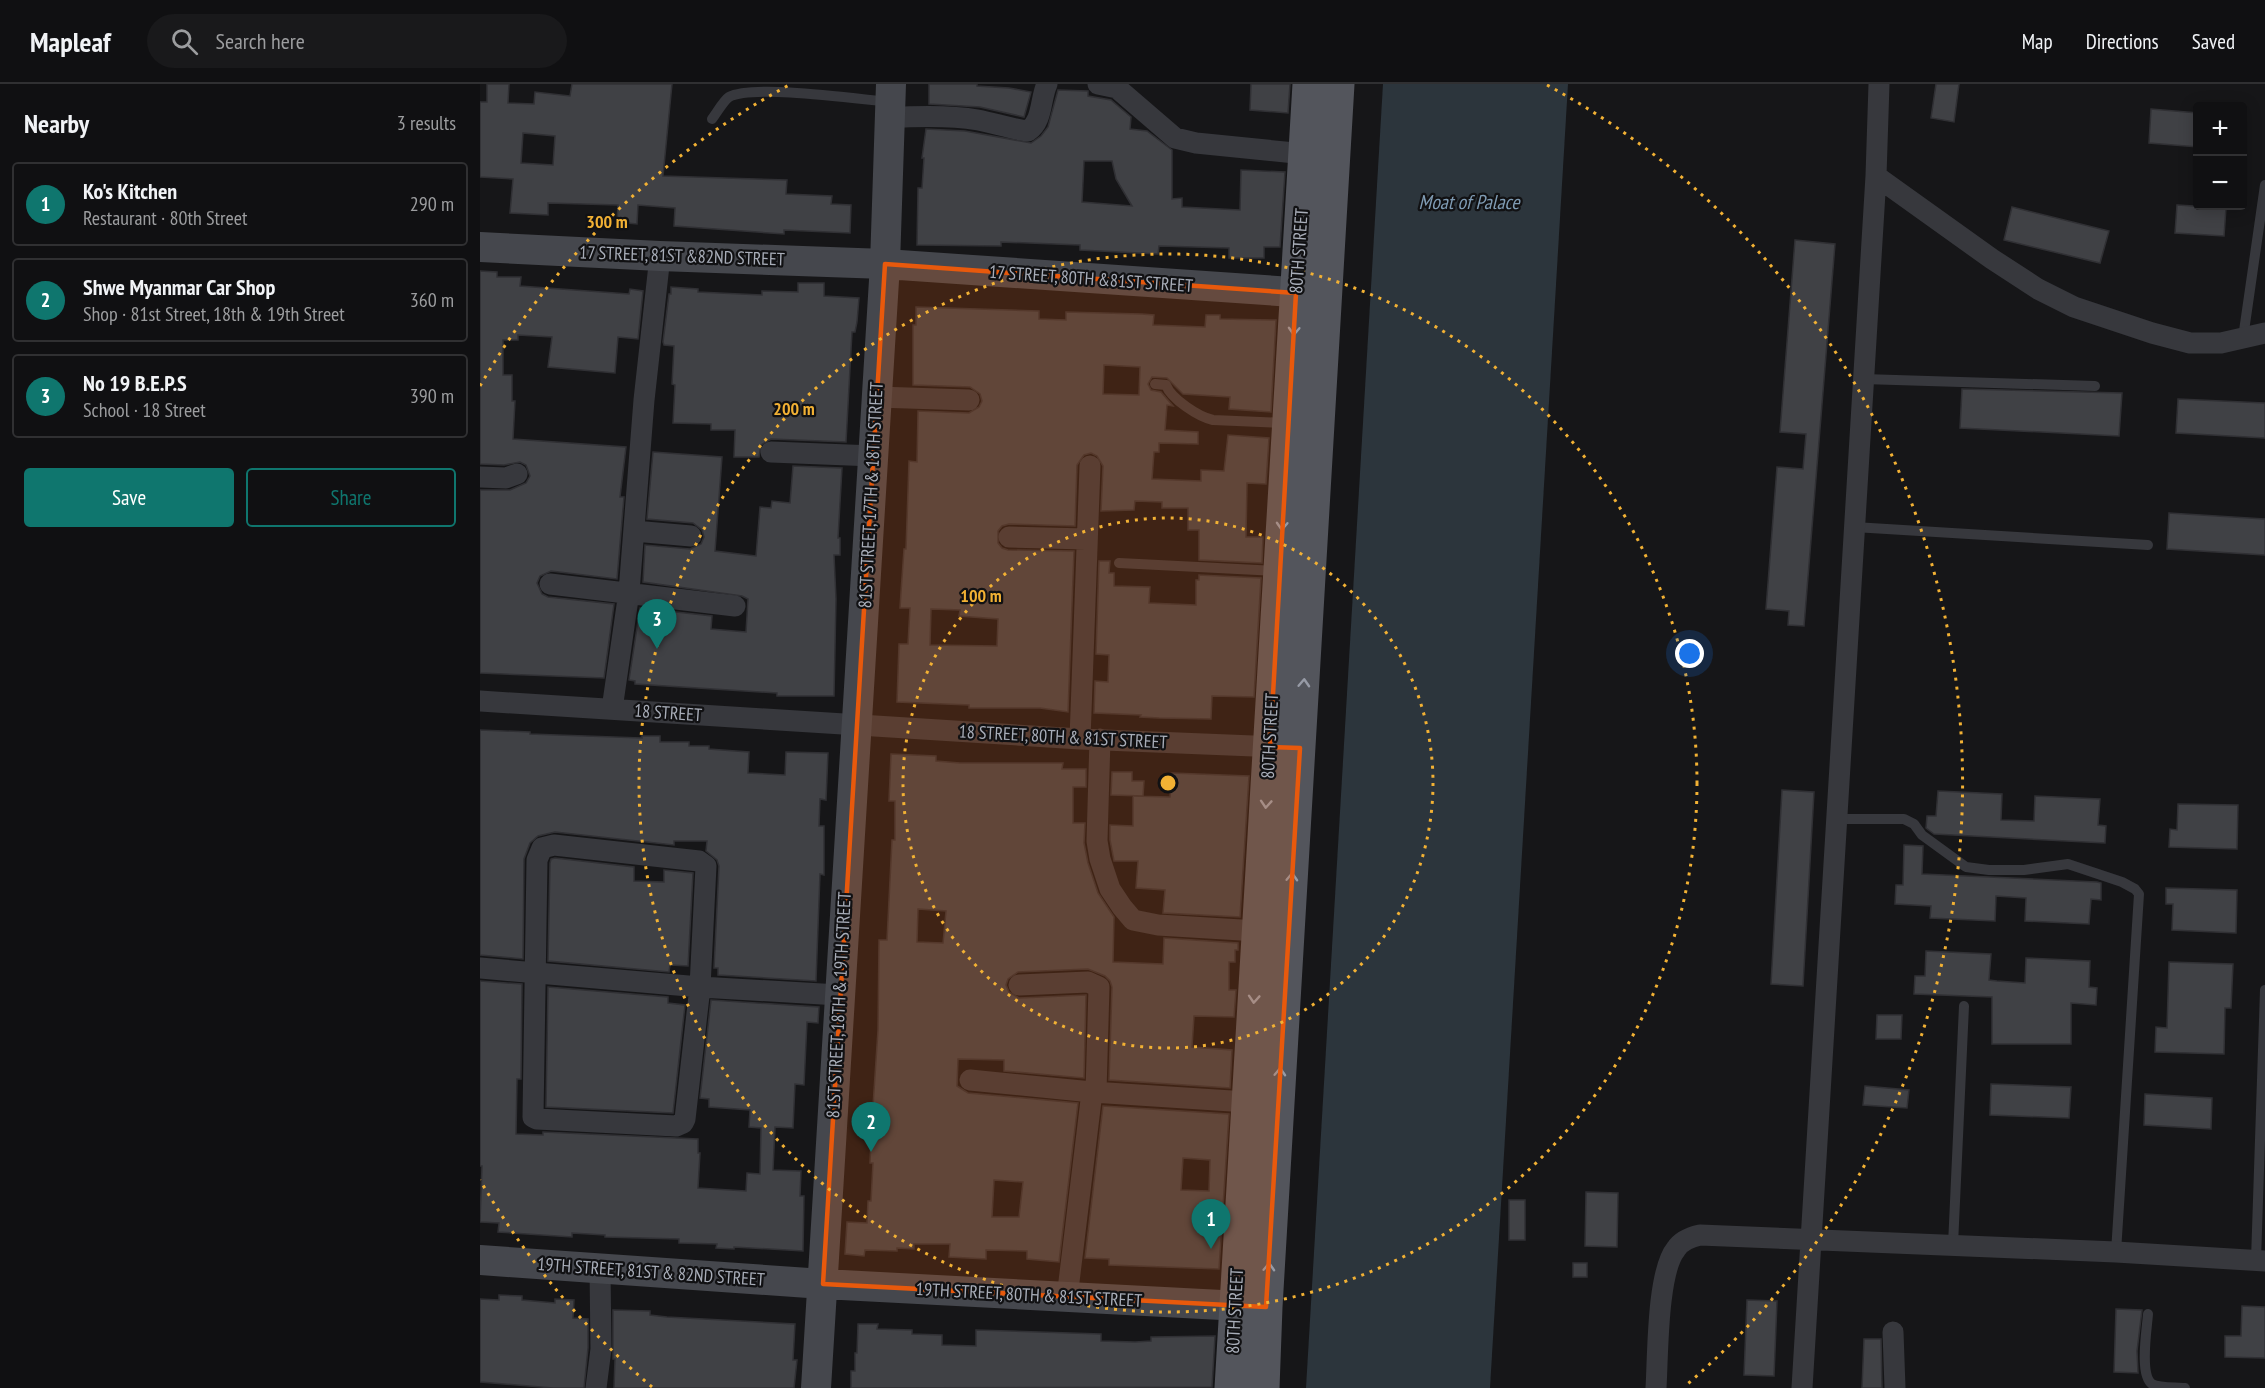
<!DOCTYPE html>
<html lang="en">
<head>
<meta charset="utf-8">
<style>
	body { margin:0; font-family:"PT Sans Narrow",sans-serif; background:#19191b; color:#f1f3f6 }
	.controls { position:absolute; right:18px; top:18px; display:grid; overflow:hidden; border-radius:6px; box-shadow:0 3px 15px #0003 }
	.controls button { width:54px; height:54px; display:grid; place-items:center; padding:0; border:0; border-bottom:2px solid #303032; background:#101012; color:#f1f3f6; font:30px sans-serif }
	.you { position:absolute; left:1210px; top:570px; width:21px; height:21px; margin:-15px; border:4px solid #fff; border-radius:50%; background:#1a73e8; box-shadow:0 0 0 9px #1a73e833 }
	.badge { display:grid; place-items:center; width:39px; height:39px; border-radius:50%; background:#0f766e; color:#fff; font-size:20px; font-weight:700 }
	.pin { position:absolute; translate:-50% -50px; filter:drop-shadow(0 2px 3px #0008) }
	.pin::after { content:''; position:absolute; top:32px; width:21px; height:18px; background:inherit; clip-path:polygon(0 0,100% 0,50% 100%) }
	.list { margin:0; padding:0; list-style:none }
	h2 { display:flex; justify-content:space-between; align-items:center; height:78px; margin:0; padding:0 24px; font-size:26px }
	h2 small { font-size:20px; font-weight:400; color:#9c9d9f }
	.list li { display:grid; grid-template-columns:39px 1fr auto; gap:18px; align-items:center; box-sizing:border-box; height:84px; margin:0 12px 12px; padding:0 12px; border:2px solid #303032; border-radius:6px }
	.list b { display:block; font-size:22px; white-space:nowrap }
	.list p { margin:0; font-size:20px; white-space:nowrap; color:#9c9d9f }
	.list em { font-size:20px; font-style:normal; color:#9c9d9f }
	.actions { display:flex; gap:12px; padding:18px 24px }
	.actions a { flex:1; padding:14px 0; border:2px solid #0f766e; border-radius:6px; text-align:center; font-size:21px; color:#0f766e }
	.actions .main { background:#0f766e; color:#fff }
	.icon { flex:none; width:33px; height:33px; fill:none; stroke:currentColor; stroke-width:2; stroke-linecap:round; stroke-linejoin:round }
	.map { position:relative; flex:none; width:1785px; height:1304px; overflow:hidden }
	header { display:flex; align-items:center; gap:36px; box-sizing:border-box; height:84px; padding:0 30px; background:#101012; border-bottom:2px solid #303032 }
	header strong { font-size:28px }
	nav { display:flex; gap:33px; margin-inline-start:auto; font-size:21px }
	.search { width:420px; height:54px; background:#19191b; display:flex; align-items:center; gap:15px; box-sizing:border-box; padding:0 21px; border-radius:33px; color:#9c9d9f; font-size:22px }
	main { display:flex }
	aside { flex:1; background:#101012 }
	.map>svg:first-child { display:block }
	.water { fill:#2c353c }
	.building { fill:#404145; stroke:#303034; stroke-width:1.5; fill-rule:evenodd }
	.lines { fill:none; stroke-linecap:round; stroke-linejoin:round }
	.lane { stroke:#37383d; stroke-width:10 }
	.street { stroke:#37383d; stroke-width:21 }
	.secondary { stroke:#45474d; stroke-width:30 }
	.primary { stroke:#53555c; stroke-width:33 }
	.oneway { stroke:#979ba6 }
	.marked { fill:#e8590c; fill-opacity:0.2; stroke:#e8590c; stroke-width:4.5; stroke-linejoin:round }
	.ring { fill:none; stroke:#f2b134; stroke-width:3; stroke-dasharray:3 6 }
	.labels { text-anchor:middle; stroke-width:4.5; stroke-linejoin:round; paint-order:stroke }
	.street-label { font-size:18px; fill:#a8adb8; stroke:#111113 }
	.water-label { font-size:20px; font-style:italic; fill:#7f9bb3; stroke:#111113 }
	.centre { fill:#f2b134; stroke:#111113; stroke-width:3 }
	.ring-label { font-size:18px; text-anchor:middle; font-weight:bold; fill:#f2b134; stroke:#111113; stroke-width:4.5; stroke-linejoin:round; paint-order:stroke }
</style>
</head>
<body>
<header>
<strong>Mapleaf</strong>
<div class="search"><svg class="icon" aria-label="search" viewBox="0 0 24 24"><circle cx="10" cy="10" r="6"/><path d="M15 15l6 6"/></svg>Search here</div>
<nav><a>Map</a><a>Directions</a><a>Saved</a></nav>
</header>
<main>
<aside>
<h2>Nearby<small>3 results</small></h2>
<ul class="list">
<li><span class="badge">1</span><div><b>Ko's Kitchen</b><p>Restaurant · 80th Street</p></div><em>290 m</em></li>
<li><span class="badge">2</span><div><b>Shwe Myanmar Car Shop</b><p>Shop · 81st Street, 18th &amp; 19th Street</p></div><em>360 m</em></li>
<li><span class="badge">3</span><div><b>No 19 B.E.P.S</b><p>School · 18 Street</p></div><em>390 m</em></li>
</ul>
<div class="actions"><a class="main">Save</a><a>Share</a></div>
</aside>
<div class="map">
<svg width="1785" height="1304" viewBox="0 0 1785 1304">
	<rect width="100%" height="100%" fill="#161618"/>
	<path class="water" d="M903,0H1088L1010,1304H826Z"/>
	<path class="building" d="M7,0H29L28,19L54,20L55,8L90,12L92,0H192L183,92L307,96L306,110L352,112L351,120L371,121L370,149L304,146V150L194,142L195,124L158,121L157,140L137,138L138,121L68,119V131L30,129L33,95L0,93V18H7ZM43,49L75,52L73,81L41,79Z
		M449,0H497V2L529,4L551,8L544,33L500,23L449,20Z
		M771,0H810L808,29L770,26Z
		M1456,0H1479L1474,38L1451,34Z
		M578,6L608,7V12L631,16L651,33L650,45L667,47L692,66V115L702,114V123L760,126L761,86L805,88L800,163H784V174H749V164L679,162L678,170L600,166V161L521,158V162L437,161L438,104H442L444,74H442L446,45L485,47L551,59L561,52L568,43ZM604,77H632L636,95L652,122L602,118Z
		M1671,25L1718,29V63L1669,59Z
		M1697,121L1746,124L1744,152L1695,149Z
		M1532,123L1629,147L1620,179L1524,156Z
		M1315,156L1355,160L1324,542L1308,541L1309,527L1286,525L1297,383L1323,385L1326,350L1300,348Z
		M0,187L17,188V193H41L40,202L149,210L150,205L163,207L158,255L138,253L135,289L68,283L72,253L38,251V256H23V291H32V317H35L33,355L146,363L140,413H144L137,495L71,487L60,492L57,499L62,510L68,513L134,520L124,594L0,589V406H30L46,399L50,392L46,381L40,378L24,381L0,380Z
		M318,199H344V212L379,214L377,238L375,248H372L366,358L291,355L281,361L279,373H254L255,346H231V340L193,339L195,301L192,300L194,262L184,261L183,258L189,210H191V203L218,205V208L282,211V207L318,208Z
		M436,223L559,227V235L586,236V228L662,230L674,231L673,241L725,243L726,231H740V235L796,236L791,328L749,325L750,313L703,310L687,294L672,293L668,300L671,306L681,308L693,322L687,321L685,346L718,348V360L679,359V368H674L672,395L721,397V386L744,387L748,351L789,354L786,400L767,399L766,453H783L782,479L719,476V446H708V424H682V418L655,417L654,426L621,427L623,382L617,372L611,369L604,371L597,381L595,442L529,440L522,442L518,447V459L522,464L528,466L594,467L588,628L560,624H489V621L417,618L419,560H428L430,524H420L421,508L424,465H426L429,377L437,378L438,327L489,329L499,323L502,317L500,310L490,303L433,301V241H436ZM624,281L660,283L659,311L623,310ZM451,525L480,526L479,532L518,535L517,562L450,561Z
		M1482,305L1642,309L1639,352L1480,344Z
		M1698,315L1785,319V354L1696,349Z
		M173,368L242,373L235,467L276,472L280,423L291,424L292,417L310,419L313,382L362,384L358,454H360V471H354L356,515L354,612H297V609L155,600V597L149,596L160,524L232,532L231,545L266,548L268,515L262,512L163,498L165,461L210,465L221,460L224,453L222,446L213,439L167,435Z
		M1689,429L1785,435V471L1687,465Z
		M619,477H630L629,489H634V502L670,503L669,519L716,521V496H719V491L781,494L774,613L732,612L731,635L679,634L660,633L661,631L614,629L615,597L628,598L629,571L616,570Z
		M0,646L50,648V650L162,654V652H180V658H209V662H229V665L269,668L268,689L305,691L306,668L348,669L346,716L340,715L339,742H344V791L340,790L336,897L238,891V884H234L239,782L237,776L226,767L227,757H194V761L75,748L58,752L50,759L44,775L43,875L0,871Z
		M411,670L456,672V677L480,679H583L582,685H606V703H593V739H605L604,759L608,779L618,809L634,833L633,878L683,880L684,854L758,859V866H755V878H749V906H756L754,933L714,932L712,963L752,966L750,1004L629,996L632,903L630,897L625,892L608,885L538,888L528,895L526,901L529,908L539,914L606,911L604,994L524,987V976L478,975L477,1002L488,1009L598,1019L579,1178L547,1175V1167L506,1166V1175L469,1173L470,1160H434V1165L417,1164V1167L385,1166L384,1172L365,1170L367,1138L387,1139L388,1117H391L393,1079H390L391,1052L398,946L399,856H407L412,756H415V717H409ZM438,825L466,827L463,859L437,858ZM514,1096L543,1098L539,1133H512Z
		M632,688H652V697H664L663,712L631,711Z
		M692,689L769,692L760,833L683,829L685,806L656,804L658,777H634L630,756V741L653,742V712L690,713Z
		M1302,706L1334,708L1323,902L1291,900Z
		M1458,707L1522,710L1521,736L1554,737L1555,712L1620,715L1618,741L1626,742L1625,759L1454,750L1446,744L1447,732H1456Z
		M1698,720L1758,721L1757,765L1689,763L1690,745L1697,746Z
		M1424,761L1443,762L1442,790L1617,798L1621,799V816L1611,815L1609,840L1545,837L1546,814L1516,812L1515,837L1450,834L1451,822L1415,820L1416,801H1423Z
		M75,774L154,783V797L184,798V786L213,789L208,882L190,881L189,888L68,877L70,779L71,775Z
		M1686,804L1757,806L1756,849L1692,846L1693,820H1686Z
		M1446,867L1511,870L1509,896L1517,897L1545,899L1546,874L1610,877L1609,903L1617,904L1616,921L1591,919V960H1512V913L1434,910L1435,892H1445Z
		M1689,878L1753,880L1751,924H1745L1744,970L1675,968L1676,943L1687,944Z
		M0,897L42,900L41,995H37L36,1050L63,1051V1048L218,1055V1069H220L218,1104L266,1107L267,1089L280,1090L281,1044L269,1043L270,1026L229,1023V1015L220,1014L231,916L339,923L338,939L327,938L324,1001L315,1000L313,1044L295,1043L293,1086L321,1087L320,1112H324L323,1167L254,1163V1165L236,1164L237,1160L199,1159V1155L125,1153V1151L92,1149V1153L18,1148L19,1139L0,1138L2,1082H0Z
		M68,903L188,913V919L205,921L193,1029L66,1023Z
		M1397,931H1422L1421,955H1396Z
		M1511,1000L1591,1003L1589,1034L1510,1031Z
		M1385,1002L1429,1006L1427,1024L1383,1021Z
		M1665,1010L1732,1014L1731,1045L1664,1041Z
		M623,1022L749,1030L739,1185L629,1181V1175L605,1174ZM703,1074L730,1076L729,1107L701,1106Z
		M1106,1108L1138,1109L1137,1163L1105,1162Z
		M1029,1116H1045V1156H1029Z
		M1093,1179H1107V1193H1093Z
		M19,1211L42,1212V1216L75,1219V1215L94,1216L93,1234L108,1235V1264L104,1304H73L0,1298V1215L19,1216Z
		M1267,1216L1297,1217L1294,1292L1264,1291Z
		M1762,1222L1785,1223V1274L1745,1273V1252H1761Z
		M1636,1225L1662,1226L1657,1267L1658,1289L1634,1288Z
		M133,1226L170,1227V1231L187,1233L315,1240L313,1276H317L314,1304H134L135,1275H133Z
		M378,1240H398L397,1245L432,1246V1250L462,1251V1261L496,1262V1246L621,1250V1257L655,1258L671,1257V1253L735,1252L732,1303L371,1304V1287H375V1269H377Z
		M1384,1255H1401L1402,1304H1382Z"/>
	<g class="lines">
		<path class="lane" d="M232,35C237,29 243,17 249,13C274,0 377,15 409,18
			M1763,254L1785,101
			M1383,295L1615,302
			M675,300L686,301C691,315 719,333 733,336L805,339
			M1374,443L1668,461
			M639,479L796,487
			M1356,735H1424L1434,740L1442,751L1486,783L1509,786H1544L1588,780L1642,798L1655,805L1659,810L1636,1168
			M1473,1161L1484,922
			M1776,1176L1785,906
			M1668,1230C1667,1245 1659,1291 1672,1300C1679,1304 1696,1303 1705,1304"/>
		<path class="street" d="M618,0L637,4L695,54L716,59L825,70
			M409,34C439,32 468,31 498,36C514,39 531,45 548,47C563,37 560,15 567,0
			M1396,92L1512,175L1558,205L1594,223L1672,249L1710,259H1741L1785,249
			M397,313L489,316
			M291,368L394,372
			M0,393L26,394L37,390
			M154,447L211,452
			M529,453L606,455
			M70,500L255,522
			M0,617L600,655L801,663
			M132,625L149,508L164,316L180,172
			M600,655L610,382
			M620,655L617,757L620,775L630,805L642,823L653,836L678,841L778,847
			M74,761L219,777L226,782L220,903L205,1035L203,1039L196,1042L57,1035L53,1033L57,776L62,764Z
			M0,884L220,903L359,911
			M539,901L608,898L619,903L616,1008
			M490,996L612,1008L767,1018
			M587,1214L612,1008
			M1413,1248L1415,1304
			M116,1304L121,1265L120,1184
			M1176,1304C1178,1272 1177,1188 1196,1165C1201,1157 1211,1153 1220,1151L1636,1168L1785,1177
			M1322,1304L1396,92L1399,0"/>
		<path class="secondary" d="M0,163L180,172L405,180L842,210
			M0,1176L343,1200L780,1223
			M336,1304L405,180L411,0"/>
		<path class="primary" d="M751,1304L829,0
			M783,1304L786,1223L858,0"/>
	</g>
	<defs><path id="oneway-chevron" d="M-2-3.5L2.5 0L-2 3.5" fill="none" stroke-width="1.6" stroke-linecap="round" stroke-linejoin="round" transform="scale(1.5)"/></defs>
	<g class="oneway">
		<use href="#oneway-chevron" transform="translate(814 247) rotate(93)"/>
		<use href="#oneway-chevron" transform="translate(802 442) rotate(93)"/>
		<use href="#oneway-chevron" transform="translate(824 599) rotate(-87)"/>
		<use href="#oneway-chevron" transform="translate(786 720) rotate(94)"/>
		<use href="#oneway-chevron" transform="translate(812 793) rotate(-87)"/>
		<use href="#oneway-chevron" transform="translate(774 915) rotate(94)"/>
		<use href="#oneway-chevron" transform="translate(800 988) rotate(-87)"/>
		<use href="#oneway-chevron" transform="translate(789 1183) rotate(-87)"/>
	</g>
	<path class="marked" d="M405,180L816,209L790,663L820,664L786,1223L343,1200Z"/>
	<g class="ring">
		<circle cx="688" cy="699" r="265"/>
		<circle cx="688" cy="699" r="529"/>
		<path d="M172 1303A794 794 0 0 1 0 1096M0 302A794 794 0 0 1 309 1M1067 1A794 794 0 0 1 1204 1303"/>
	</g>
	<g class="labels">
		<g class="street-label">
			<text transform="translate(819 167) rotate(-86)" y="6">80TH STREET</text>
			<text transform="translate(202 172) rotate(2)" y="6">17 STREET, 81ST &amp;82ND STREET</text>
			<text transform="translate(611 195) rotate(4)" y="6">17 STREET, 80TH &amp;81ST STREET</text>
			<text transform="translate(391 411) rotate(-87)" y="6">81ST STREET, 17TH &amp; 18TH STREET</text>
			<text transform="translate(188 629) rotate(4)" y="6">18 STREET</text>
			<text transform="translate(790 652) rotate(-87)" y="6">80TH STREET</text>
			<text transform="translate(583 653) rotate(3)" y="6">18 STREET, 80TH &amp; 81ST STREET</text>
			<text transform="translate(359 921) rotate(-87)" y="6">81ST STREET, 18TH &amp; 19TH STREET</text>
			<text transform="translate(171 1188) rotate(4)" y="6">19TH STREET, 81ST &amp; 82ND STREET</text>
			<text transform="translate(549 1211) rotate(3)" y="6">19TH STREET, 80TH &amp; 81ST STREET</text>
			<text transform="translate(755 1227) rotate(-87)" y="6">80TH STREET</text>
		</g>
		<g class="water-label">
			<text x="989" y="125">Moat of Palace</text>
		</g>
	</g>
	<circle cx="688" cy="699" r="9" class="centre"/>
	<g class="ring-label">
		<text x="127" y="144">300 m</text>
		<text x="314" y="331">200 m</text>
		<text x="501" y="518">100 m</text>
	</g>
</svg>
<div class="controls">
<button>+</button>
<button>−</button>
</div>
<div class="you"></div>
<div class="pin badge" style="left:731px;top:1165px">1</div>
<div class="pin badge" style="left:391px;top:1068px">2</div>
<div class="pin badge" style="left:177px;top:565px">3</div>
</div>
</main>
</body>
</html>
